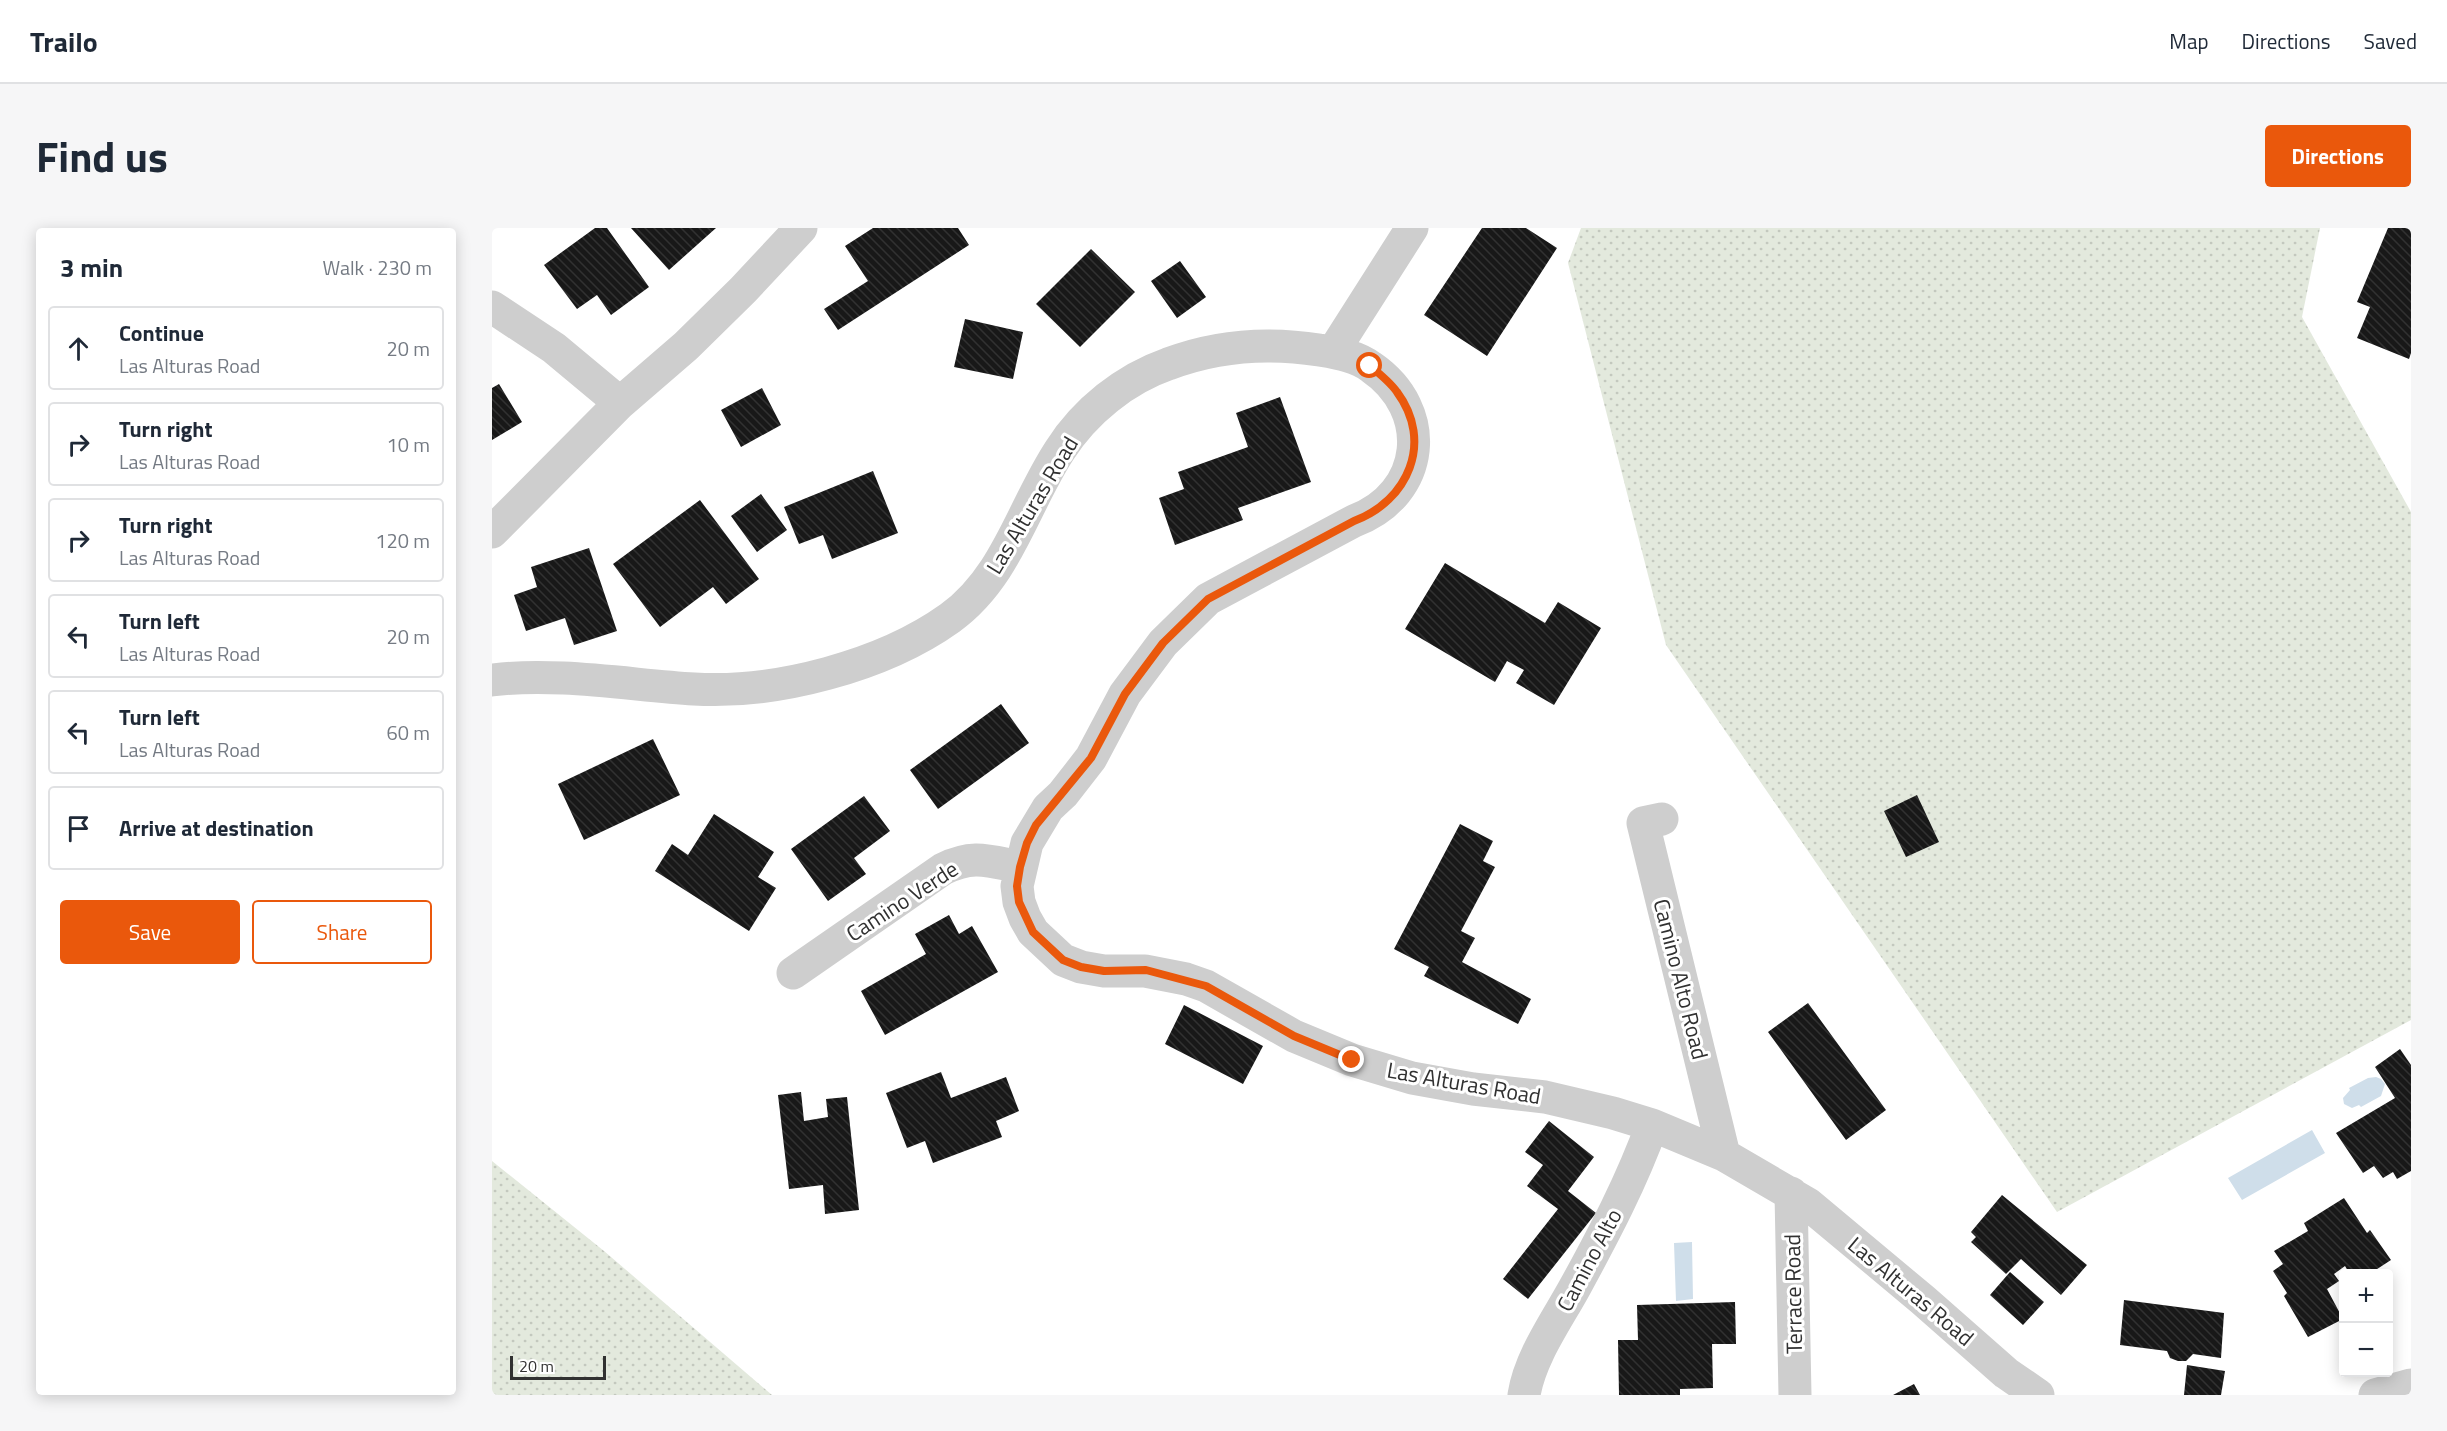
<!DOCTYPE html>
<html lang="en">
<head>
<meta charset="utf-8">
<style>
	body { margin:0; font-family:"Titillium Web",sans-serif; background:#f6f6f7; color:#1f2937 }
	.controls { position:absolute; right:18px; bottom:18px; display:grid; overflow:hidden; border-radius:6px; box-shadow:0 3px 15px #0003 }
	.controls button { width:54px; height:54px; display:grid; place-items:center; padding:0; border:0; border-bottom:2px solid #e0e1e3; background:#fff; color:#1f2937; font:30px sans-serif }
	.scale { position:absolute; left:18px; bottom:15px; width:96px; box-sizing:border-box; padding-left:6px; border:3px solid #313131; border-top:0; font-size:16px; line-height:21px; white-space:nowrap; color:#313131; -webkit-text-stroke:4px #fff; paint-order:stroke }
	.stop { position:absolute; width:18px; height:18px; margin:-14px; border:4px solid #ea580c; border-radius:50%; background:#fff }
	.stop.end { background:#ea580c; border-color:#fff; box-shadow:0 2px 6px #0008 }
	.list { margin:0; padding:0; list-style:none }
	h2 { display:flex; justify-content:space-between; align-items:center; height:78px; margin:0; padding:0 24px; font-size:26px }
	h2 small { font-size:20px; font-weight:400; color:#747a83 }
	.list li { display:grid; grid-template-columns:39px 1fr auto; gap:18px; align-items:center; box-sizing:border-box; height:84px; margin:0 12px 12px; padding:0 12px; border:2px solid #e0e1e3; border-radius:6px }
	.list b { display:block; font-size:22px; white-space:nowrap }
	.list p { margin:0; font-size:20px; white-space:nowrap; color:#747a83 }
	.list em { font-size:20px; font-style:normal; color:#747a83 }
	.actions { display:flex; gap:12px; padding:18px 24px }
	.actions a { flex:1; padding:14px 0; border:2px solid #ea580c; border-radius:6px; text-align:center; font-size:21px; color:#ea580c }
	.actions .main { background:#ea580c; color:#fff }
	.icon { flex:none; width:33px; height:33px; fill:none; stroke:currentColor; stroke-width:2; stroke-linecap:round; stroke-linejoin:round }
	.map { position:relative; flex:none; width:1919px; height:1167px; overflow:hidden; border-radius:6px }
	header { display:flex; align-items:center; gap:36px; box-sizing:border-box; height:84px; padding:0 30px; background:#fff; border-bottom:2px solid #e0e1e3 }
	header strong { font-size:28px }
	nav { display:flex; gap:33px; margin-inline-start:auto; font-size:21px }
	.intro { display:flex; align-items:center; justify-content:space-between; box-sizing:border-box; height:144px; padding:0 36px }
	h1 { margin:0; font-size:42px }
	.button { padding:15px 27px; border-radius:6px; background:#ea580c; color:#fff; font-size:21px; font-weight:700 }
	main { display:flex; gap:36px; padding:0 36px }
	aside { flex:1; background:#fff; border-radius:6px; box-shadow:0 3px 15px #0003 }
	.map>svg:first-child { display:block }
	.grass { fill:url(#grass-dots) }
	.water { fill:#cfdeea }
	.building { fill:url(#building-back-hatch) }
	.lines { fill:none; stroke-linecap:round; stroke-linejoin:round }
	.street { stroke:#cecece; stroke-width:33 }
	.route { stroke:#ea580c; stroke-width:8 }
	.labels { text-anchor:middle; stroke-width:6; stroke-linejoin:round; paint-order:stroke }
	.street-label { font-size:22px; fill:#313131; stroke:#fff }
</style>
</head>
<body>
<header>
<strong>Trailo</strong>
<nav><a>Map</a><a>Directions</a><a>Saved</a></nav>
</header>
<div class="intro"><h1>Find us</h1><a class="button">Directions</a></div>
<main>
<aside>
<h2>3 min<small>Walk · 230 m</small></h2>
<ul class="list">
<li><svg class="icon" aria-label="ahead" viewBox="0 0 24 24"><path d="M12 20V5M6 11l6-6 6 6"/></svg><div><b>Continue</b><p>Las Alturas Road</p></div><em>20 m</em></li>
<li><svg class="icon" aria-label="right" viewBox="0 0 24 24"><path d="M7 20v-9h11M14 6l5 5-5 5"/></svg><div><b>Turn right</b><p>Las Alturas Road</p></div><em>10 m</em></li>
<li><svg class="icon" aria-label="right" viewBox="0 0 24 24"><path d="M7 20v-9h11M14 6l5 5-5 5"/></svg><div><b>Turn right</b><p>Las Alturas Road</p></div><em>120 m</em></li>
<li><svg class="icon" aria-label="left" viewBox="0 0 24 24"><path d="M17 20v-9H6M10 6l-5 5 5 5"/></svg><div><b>Turn left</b><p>Las Alturas Road</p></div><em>20 m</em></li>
<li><svg class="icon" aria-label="left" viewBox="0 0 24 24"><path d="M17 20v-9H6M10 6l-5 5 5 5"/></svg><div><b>Turn left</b><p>Las Alturas Road</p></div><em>60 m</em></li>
<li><svg class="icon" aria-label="arrive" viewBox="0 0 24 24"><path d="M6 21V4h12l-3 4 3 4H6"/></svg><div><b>Arrive at destination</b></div></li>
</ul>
<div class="actions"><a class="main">Save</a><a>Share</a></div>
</aside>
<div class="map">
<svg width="1919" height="1167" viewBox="0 0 1919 1167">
	<defs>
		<pattern id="grass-dots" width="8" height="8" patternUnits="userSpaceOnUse" patternTransform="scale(1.5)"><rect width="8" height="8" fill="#e3e9dd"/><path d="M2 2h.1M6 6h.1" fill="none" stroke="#c3c8be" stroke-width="1.8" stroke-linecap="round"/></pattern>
		<pattern id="building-back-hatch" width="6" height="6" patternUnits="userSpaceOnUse" patternTransform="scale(1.5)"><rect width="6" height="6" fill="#181818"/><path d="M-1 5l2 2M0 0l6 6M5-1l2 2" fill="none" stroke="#313131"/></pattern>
	</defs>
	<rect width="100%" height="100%" fill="#fff"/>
	<path class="grass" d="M1089,0H1828L1810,89L1919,284V792L1565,984L1174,417L1076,35Z
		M0,933L112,1023L280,1167H0Z"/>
	<path class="water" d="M1884,849L1889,851L1893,856L1889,868L1869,879L1867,877L1860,880L1852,876L1851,870L1858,862L1857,860L1876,850Z
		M1820,902L1833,925L1750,972L1736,950Z
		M1200,1014L1201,1071L1184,1073L1182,1015Z"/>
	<path class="building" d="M103,0H115L157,59L119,87L105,67L85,81L52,37Z
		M139,0H224L177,42Z
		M381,0H466L477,17L346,102L332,81L376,53L353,18Z
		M990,0H1034L1065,20L995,128L932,87Z
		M1896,0H1919V125L1917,131L1865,110L1878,79L1865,74Z
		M599,21L643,64L588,119L544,76Z
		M688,33L714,69L685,90L659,53Z
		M473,91L531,104L521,151L462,139Z
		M7,156L30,194L0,212V160Z
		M270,160L289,197L249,219L229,182Z
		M788,169L819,254L746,280L751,292L683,317L667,270L692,261L686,244L756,219L744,185Z
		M381,243L406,305L340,331L331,307L307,316L292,279Z
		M269,266L295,302L265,324L239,288Z
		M208,272L267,351L234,376L221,359L168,399L121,336Z
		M97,320L125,403L82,417L73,390L34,403L22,367L45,359L39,339Z
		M953,335L1053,395L1066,374L1109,400L1062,477L1024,455L1032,442L1015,433L1003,454L913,401Z
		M509,476L537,515L446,581L418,542Z
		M161,511L188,567L92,612L66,556Z
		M1425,567L1447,614L1414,629L1392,583Z
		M372,568L398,603L362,630L374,646L336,673L299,621Z
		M222,586L282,624L266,649L284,660L257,703L163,643L180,616L196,627Z
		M968,596L1001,613L991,633L1003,639L969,703L983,710L970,734L1039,771L1026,796L932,748L937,739L902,721Z
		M457,687L467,706L480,698L506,744L393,807L369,763L434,726L423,706Z
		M1316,775L1394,882L1354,912L1276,804Z
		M692,777L771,818L751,856L673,816Z
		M1908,821L1919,837V943L1905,951L1901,944L1891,950L1882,938L1871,945L1844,905L1903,870L1883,839Z
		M449,844L459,870L514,849L527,883L504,893L510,909L441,935L433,913L415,920L394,865Z
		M309,864L312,893L336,889L334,871L355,869L367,982L333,986L331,957L297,961L286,867Z
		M1057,893L1102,929L1076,963L1104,985L1036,1071L1011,1051L1066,981L1035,958L1051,937L1033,924Z
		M1510,967L1595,1037L1569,1067L1529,1031L1514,1046L1479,1014L1484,1009L1479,1004Z
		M1852,970L1875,1005L1878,1002L1899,1032L1879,1045L1877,1042L1872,1046H1854L1856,1043L1853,1038L1842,1046L1847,1053L1835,1061L1851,1091L1816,1109L1792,1068L1795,1065L1781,1043L1791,1036L1782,1023L1816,1003L1812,995Z
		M1518,1044L1552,1074L1531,1097L1498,1067Z
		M1632,1072L1732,1085L1729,1130L1701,1126L1694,1133H1686L1678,1130L1675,1123L1628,1117Z
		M1243,1074L1244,1116H1220L1221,1160L1188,1161V1167H1127L1126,1112H1146L1145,1077Z
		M1695,1137L1733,1143L1729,1167H1692Z
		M1422,1156L1428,1167H1401Z"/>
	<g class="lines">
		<path class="street" d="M0,79L62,120L128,175
			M841,124L920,0
			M0,304L128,175L194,118L251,62L309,0
			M0,452C64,444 138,457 202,461C284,466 391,438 458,390C515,349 531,278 568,222C593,183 633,151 676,136C726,117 776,114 827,122C845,125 865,128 879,139C942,182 934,266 862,293L716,371L671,415L633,466L599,530L571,566L556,580L535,615L525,658L527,674L533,690L541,704L571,732L589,739L612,743H653L694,751L714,758L802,808L860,832L920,850L981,861L1053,869L1121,885L1160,897L1232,927L1316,976L1431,1072L1514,1145L1546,1167
			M1170,591L1151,595L1232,927
			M301,745L451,641C482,626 496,633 528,639
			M1299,965L1303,1167
			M1032,1167C1038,1129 1065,1092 1083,1059C1112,1006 1140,953 1160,897
			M1883,1167L1919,1157"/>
	</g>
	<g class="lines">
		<path class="route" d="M860,832L802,808L714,758L654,742L612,743L589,739L571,732L541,704L527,674L525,658L528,639L535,615L544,597L599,530L633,466L671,415L716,371L862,293C916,273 942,214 905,164C898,154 888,146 878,138"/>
	</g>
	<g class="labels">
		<g class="street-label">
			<text transform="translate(540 277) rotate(-59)" y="8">Las Alturas Road</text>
			<text transform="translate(410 673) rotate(-33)" y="8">Camino Verde</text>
			<text transform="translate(1189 751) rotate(76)" y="8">Camino Alto Road</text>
			<text transform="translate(972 855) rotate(10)" y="8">Las Alturas Road</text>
			<text transform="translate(1097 1032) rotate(-62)" y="8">Camino Alto</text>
			<text transform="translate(1419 1063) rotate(40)" y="8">Las Alturas Road</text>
			<text transform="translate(1301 1066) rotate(-91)" y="8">Terrace Road</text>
		</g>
	</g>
</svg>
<div class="controls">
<button>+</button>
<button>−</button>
</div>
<div class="scale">20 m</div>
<div class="stop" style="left:878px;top:138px"></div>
<div class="stop end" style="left:860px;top:832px"></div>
</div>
</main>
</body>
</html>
